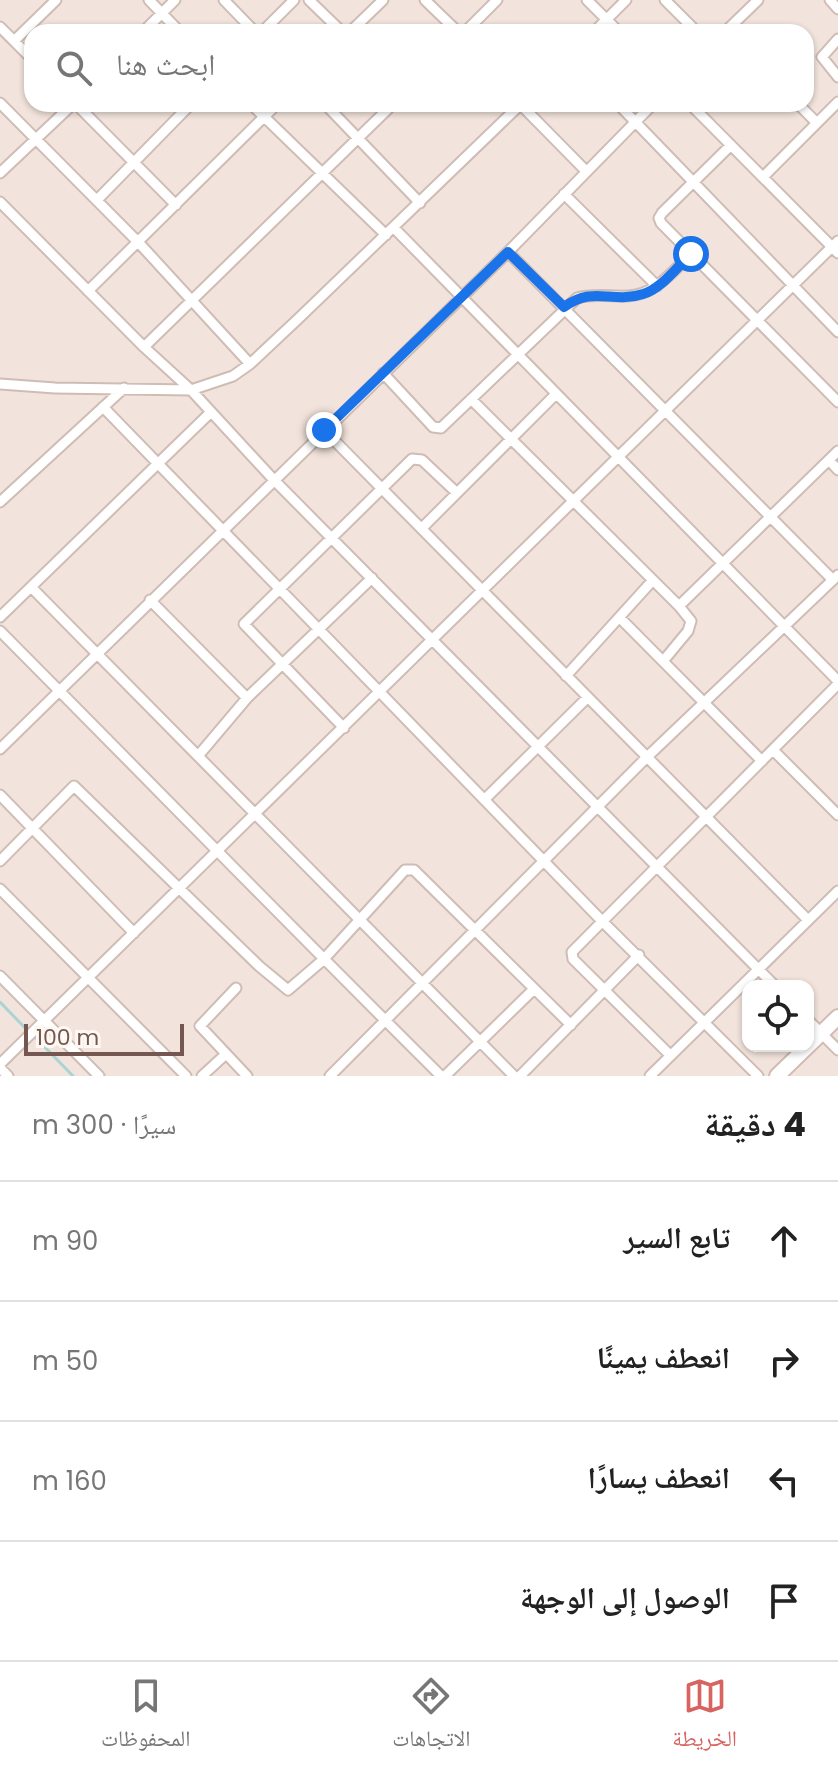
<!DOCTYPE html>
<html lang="ar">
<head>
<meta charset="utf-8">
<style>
	body { margin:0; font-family:Poppins,"Noto Naskh Arabic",sans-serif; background:#f6f6f6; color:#222; direction:rtl }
	.controls { position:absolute; right:24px; bottom:24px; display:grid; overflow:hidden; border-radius:16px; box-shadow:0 2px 6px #0004 }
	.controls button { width:72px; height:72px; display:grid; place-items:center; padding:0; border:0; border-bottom:2px solid #e0e0e0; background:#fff; color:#222; font:40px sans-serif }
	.scale { position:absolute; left:24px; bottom:20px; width:160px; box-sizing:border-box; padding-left:8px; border:4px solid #755751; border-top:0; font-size:22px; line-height:28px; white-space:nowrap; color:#755751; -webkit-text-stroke:6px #fef8f3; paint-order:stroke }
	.stop { position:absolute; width:24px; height:24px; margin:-18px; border:6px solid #1a73e8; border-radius:50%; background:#fff }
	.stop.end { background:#1a73e8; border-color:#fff; box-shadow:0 2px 8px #0008 }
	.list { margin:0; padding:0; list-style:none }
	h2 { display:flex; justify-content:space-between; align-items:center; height:104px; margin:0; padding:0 32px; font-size:34px }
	h2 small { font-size:26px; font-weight:400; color:#767676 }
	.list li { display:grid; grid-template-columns:52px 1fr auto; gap:24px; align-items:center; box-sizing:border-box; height:120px; padding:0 32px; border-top:2px solid #e0e0e0 }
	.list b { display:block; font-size:30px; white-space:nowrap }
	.list em { font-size:26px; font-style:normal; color:#767676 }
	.icon { flex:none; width:44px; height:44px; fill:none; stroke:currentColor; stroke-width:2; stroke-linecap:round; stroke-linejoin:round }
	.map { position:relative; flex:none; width:838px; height:1076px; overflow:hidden; direction:ltr }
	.search { position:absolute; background:#fff; box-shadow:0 2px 6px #0004; left:24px; right:24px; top:24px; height:88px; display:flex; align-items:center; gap:20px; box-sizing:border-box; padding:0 28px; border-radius:24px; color:#767676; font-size:30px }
	.sheet { height:584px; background:#fff }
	nav { display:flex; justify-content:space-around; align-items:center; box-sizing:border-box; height:112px; border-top:2px solid #e0e0e0; background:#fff; font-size:22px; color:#767676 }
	nav a { display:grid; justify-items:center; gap:4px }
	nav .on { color:#d76460 }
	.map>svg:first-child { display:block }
	.residential { fill:#f2e4dc; fill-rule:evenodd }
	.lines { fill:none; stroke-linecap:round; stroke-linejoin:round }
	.stream { stroke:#aad4d3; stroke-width:3 }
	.street-casing { stroke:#cfbcb5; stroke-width:13 }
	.secondary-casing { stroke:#d2bbb3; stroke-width:18 }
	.street { stroke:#fff; stroke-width:9 }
	.secondary { stroke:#fff; stroke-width:14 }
	.route { stroke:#1a73e8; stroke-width:10 }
</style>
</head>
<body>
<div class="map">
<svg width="838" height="1076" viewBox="0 0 838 1076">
	<rect width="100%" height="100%" fill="#fbf3ed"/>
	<path class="residential" d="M0,0H838V1076H0ZM32,32H806V104H32ZM748,986H808V1046H748Z"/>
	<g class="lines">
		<path class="stream" d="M0,1002L28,1031
			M34,1036L73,1076"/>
		<defs>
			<path id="street" d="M149,0L180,32
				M224,0L255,32
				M309,0L342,32
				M425,0L458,32
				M587,0L619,32
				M665,0L697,32
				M830,0L838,9
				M0,27L32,59
				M143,32L175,0
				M262,32L294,0
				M350,32L383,0
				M465,32L497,0
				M594,32L626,0
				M725,32L758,0
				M838,39L822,57L838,77
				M14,41L56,0
				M0,103L139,243L250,364
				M76,104L176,205
				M251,104L386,235
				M325,104L420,203
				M618,104L838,332
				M690,104L838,253
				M798,104L816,122
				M521,105L586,171
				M731,145L662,213L659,218L661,223L838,402
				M0,173L73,104
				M763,177L838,102
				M564,194L657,286
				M97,200L191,104
				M0,202L144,347L191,390L273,479L775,986
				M394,228L838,681
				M508,252L833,580
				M88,291L277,104
				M144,347L393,104
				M383,373L433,427L441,428L577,298C594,293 611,297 628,296C655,295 673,271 691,254
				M0,384L55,388L191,390L233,376L250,364L298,319L521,104
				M471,399L679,606L691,621L688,631L664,660
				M103,407L602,921L758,1076
				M324,430L808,920
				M829,460L838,470
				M0,502L124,388
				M422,528L556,394
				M31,587L514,1076
				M150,600L247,698
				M679,606L838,451
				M0,617L211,412
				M620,618L762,761
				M0,631C147,779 293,929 441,1076
				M566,676L653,580
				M344,728L244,624L412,459L422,460L457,493
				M0,749L508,252L653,104
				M773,750L838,815
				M198,756L247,698L372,578
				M0,795L134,933
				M485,799L587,698
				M0,861L74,786L259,966L288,990L323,960L405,870H414L571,1025
				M0,889L186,1076
				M0,976L99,1076
				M236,988L200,1026L247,1076
				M808,1020L838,1050
				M670,1055L573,959L572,952L838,684
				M0,1064L838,241
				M0,1068L8,1076
				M202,1076L226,1054
				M330,1076L646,758L838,575
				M445,1076L534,989
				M520,1076L639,955
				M650,1076L838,891"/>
			<path id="secondary" d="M777,1076L838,1017"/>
		</defs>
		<use href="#street" class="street-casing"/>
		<use href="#secondary" class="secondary-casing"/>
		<use href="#street" class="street"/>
		<use href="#secondary" class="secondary"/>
	</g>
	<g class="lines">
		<path class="route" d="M324,430L508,252L564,307C594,285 612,304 643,294C661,289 677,267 691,254"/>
	</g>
</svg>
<div class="controls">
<button><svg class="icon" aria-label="locate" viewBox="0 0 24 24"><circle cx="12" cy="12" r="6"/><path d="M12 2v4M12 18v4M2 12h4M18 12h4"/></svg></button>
</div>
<div class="scale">100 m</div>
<div class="stop" style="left:691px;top:254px"></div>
<div class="stop end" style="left:324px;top:430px"></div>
<div class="search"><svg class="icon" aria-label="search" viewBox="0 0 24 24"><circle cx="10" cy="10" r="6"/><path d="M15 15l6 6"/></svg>ابحث هنا</div>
</div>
<section class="sheet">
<h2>4 دقيقة<small>سيرًا · 300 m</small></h2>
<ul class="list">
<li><svg class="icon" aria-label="ahead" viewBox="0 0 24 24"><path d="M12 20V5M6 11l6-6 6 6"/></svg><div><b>تابع السير</b></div><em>90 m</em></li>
<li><svg class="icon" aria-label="right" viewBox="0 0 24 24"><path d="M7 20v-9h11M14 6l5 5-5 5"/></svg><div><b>انعطف يمينًا</b></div><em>50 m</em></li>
<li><svg class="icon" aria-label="left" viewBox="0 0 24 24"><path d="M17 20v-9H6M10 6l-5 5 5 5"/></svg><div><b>انعطف يسارًا</b></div><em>160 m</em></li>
<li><svg class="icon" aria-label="arrive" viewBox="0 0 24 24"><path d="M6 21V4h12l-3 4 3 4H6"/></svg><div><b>الوصول إلى الوجهة</b></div></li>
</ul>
</section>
<nav>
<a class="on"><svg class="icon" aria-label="map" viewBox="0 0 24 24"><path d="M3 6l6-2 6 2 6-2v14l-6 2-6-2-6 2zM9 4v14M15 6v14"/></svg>الخريطة</a>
<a><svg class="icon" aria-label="directions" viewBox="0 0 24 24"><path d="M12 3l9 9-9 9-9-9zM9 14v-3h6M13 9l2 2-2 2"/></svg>الاتجاهات</a>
<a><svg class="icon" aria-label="saved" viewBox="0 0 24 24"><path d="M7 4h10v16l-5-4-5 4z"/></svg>المحفوظات</a>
</nav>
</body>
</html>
